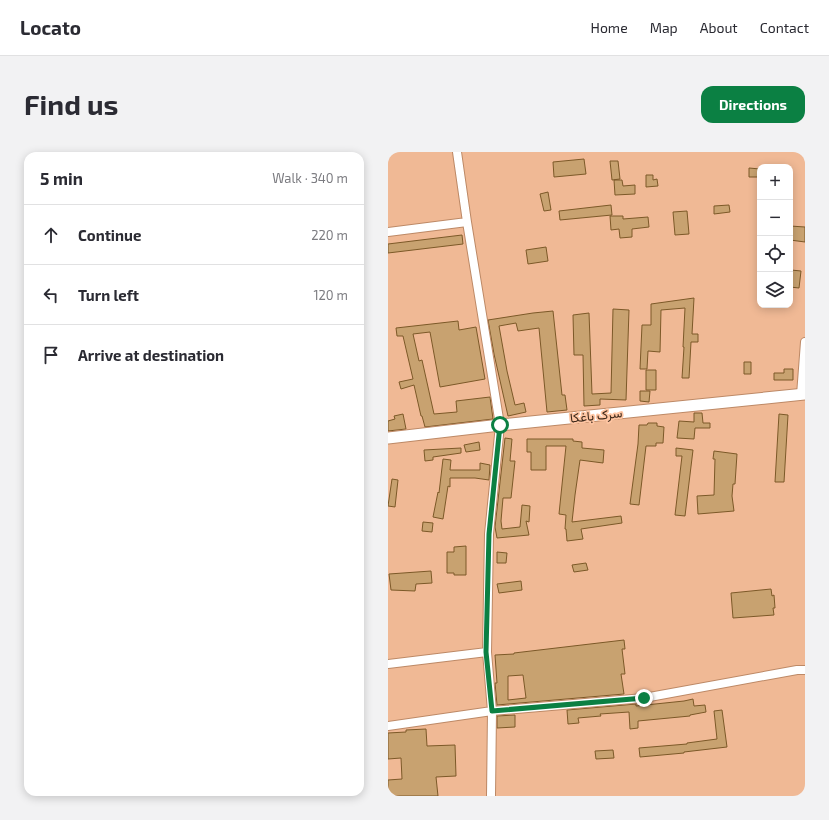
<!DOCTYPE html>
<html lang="en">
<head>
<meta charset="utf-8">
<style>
	body { margin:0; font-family:"Exo 2",Vazirmatn,sans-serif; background:#f2f2f3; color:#2b2b33 }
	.controls { position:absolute; right:12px; top:12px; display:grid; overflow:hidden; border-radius:8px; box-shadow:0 2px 10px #0003 }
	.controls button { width:36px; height:36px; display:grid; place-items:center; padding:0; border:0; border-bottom:1px solid #e1e1e2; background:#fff; color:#2b2b33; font:20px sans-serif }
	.stop { position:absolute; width:12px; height:12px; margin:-9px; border:3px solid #0b8043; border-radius:50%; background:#fff }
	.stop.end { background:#0b8043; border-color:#fff; box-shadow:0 1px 4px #0008 }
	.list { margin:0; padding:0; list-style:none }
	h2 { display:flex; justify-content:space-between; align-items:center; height:52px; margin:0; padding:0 16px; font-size:17px }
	h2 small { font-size:13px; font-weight:400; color:#7c7c81 }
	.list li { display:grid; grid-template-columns:26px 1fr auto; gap:12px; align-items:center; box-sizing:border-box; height:60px; padding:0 16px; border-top:1px solid #e1e1e2 }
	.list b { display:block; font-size:15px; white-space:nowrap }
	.list em { font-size:13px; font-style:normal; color:#7c7c81 }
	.icon { flex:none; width:22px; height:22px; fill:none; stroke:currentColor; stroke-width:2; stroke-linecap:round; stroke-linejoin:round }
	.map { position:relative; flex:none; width:417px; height:644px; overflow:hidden; border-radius:12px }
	header { display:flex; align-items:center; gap:24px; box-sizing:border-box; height:56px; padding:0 20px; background:#fff; border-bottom:1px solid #e1e1e2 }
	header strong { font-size:19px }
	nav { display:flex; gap:22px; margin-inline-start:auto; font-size:14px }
	.intro { display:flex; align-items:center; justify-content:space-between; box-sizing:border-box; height:96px; padding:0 24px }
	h1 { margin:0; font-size:28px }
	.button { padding:10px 18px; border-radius:12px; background:#0b8043; color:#fff; font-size:14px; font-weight:700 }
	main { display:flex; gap:24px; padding:0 24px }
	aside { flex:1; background:#fff; border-radius:12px; box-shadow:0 2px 10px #0003 }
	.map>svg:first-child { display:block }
	.building { fill:#c8a270; stroke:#7c5928; fill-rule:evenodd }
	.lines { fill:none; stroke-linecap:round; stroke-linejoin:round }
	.street-casing { stroke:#bd8966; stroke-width:10 }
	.secondary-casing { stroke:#bd8966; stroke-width:13 }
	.street { stroke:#fff; stroke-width:8 }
	.secondary { stroke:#fff; stroke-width:11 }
	.route { stroke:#0b8043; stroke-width:5 }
	.labels { text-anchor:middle; stroke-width:3.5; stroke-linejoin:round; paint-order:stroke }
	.street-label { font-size:13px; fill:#3f2a1c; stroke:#fec5a2 }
</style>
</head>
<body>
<header>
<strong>Locato</strong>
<nav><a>Home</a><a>Map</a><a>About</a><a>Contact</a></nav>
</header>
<div class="intro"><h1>Find us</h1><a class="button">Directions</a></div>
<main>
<aside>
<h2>5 min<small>Walk · 340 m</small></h2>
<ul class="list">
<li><svg class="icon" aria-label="ahead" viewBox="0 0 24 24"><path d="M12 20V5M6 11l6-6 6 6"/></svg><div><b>Continue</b></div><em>220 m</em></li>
<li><svg class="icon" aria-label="left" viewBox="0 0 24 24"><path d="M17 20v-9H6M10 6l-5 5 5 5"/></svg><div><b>Turn left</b></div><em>120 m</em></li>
<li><svg class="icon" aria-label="arrive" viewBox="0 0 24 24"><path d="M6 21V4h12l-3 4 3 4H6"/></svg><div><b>Arrive at destination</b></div></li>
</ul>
</aside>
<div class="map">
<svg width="417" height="644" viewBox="0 0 417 644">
	<rect width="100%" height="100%" fill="#f0b995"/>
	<path class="building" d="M196,7L198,22L166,25L165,10Z
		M222,9H230L232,27L224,28Z
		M361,16L372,17V25H361Z
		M258,23H265V28L269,27L270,34L258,35Z
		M226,28H234L235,34L247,33V42L227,43Z
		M160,40L163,58L156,59L152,42Z
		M223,53L224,63L172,68L171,59Z
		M341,53L342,60L326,62V54Z
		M299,59L301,82L287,83L285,60Z
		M222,64H235V67L260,65L261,75L244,77V85L232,86L231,77L223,78Z
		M402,74L417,75V90L402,88Z
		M74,83L75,92L0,101V92Z
		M158,95L160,109L140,112L138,98Z
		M403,118L413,119L411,136L402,135Z
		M306,146L304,182H310V190H303L301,226H294L296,195H295L297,156L273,158L272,200L260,199L259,217H252L254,173H263V152Z
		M225,157L241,158L238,248L212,247V253L196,254L195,203H186L185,163L201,161L204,242L223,241Z
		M165,159L174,243H177L179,258L159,260L151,176L130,179L128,171L111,174L119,219L127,253L136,251L138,260L120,264L106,202L100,168L145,161Z
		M70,169L71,178L88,175L97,227L52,235L42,180L25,182L31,209L34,208L46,262L69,260L68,249L102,245L105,267L37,275L34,264H33L26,233L13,237L11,230L25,227L15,184H9L8,176Z
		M356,210H363V222H356Z
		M396,217H405V228H386V221H396Z
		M258,218H268V238H258Z
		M252,239H262L261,250L252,249Z
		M306,261H314L315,271H322V276H307L306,287L289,286L291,269L306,270Z
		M15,262L18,277L0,279V269L7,267L6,264Z
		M391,262L400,263L396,330H387Z
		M260,271H269V274L276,275L275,291H268V294H258L251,353L242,352L250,292L251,273H259Z
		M117,286L124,287L122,309H127L123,346H115L113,369L114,377L132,375L134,353L142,354L141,370L138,369L141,383L109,386L107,375Z
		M139,287H185V289L194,290V296L216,298L215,311L192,308L187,343L184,370L233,364L234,371L193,377L195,387L179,389L178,377H177L178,363L171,362L178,294H158V318H143V300H139Z
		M91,290L92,298L78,300L76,293Z
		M73,296V301L45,305V308L37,309L36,298Z
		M288,296L305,298L297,364L287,363L294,304H288Z
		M326,299L349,302L347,332H345L344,344L346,359L310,362L309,344L326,343L327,307H325Z
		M55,307L63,308L62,318H92V311L102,313L101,328L87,326H62V335L60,334L55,367L45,365L50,340L51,341Z
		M4,327L10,328L7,355L0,354Z
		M35,370L45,371L44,380L34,379Z
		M78,394V423H66V421H59V400H66V395Z
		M109,400L119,401L118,411H109Z
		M198,411L200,418L186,420L184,413Z
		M43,419L44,431L28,432L27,439L3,438L1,422Z
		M133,429L134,438L111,441L109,432Z
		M383,437L384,444L386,443L387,456H385L386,463L345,466L343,441Z
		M236,488L237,497H234L237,522H233L236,542L109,553L107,531H109L107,503L126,502V501ZM135,523L138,546L120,548V524Z
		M305,547L306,554L317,553L318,560L302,563V564L250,569V576L242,577L241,560L212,562L213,564L190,566L191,571L180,572L179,558L248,552V554L296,549Z
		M334,558L339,595L296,600V601L252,605L251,596L299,592V591L329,587L326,559Z
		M127,563V575L109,576V564Z
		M38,577L39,594L67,593L68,624L48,625L50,644H0V628L14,627L13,606L0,607V581L18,580V578Z
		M225,598L226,606L208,607L207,599Z"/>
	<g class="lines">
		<defs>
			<path id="street" d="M69,0L79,70L112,273L101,382L99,500L104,559L103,644
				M0,80L79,70
				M413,243L417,190
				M0,512L99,500
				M0,574L104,559L256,546L409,518H417"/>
			<path id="secondary" d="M0,286L112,273L417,242"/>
		</defs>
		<use href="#street" class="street-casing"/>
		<use href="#secondary" class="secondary-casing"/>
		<use href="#street" class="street"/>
		<use href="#secondary" class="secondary"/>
	</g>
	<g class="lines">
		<path class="route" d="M112,273L101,382L98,500L104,559L256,546"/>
	</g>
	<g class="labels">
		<g class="street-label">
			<text transform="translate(208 263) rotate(-6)" y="5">سرک باغکا</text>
		</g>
	</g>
</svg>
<div class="controls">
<button>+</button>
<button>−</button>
<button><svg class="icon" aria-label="locate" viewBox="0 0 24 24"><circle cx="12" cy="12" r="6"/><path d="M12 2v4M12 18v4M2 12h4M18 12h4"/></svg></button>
<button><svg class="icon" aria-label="layers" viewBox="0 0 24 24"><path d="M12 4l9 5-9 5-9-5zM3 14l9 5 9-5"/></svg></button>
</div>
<div class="stop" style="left:112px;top:273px"></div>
<div class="stop end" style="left:256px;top:546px"></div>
</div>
</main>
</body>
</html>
